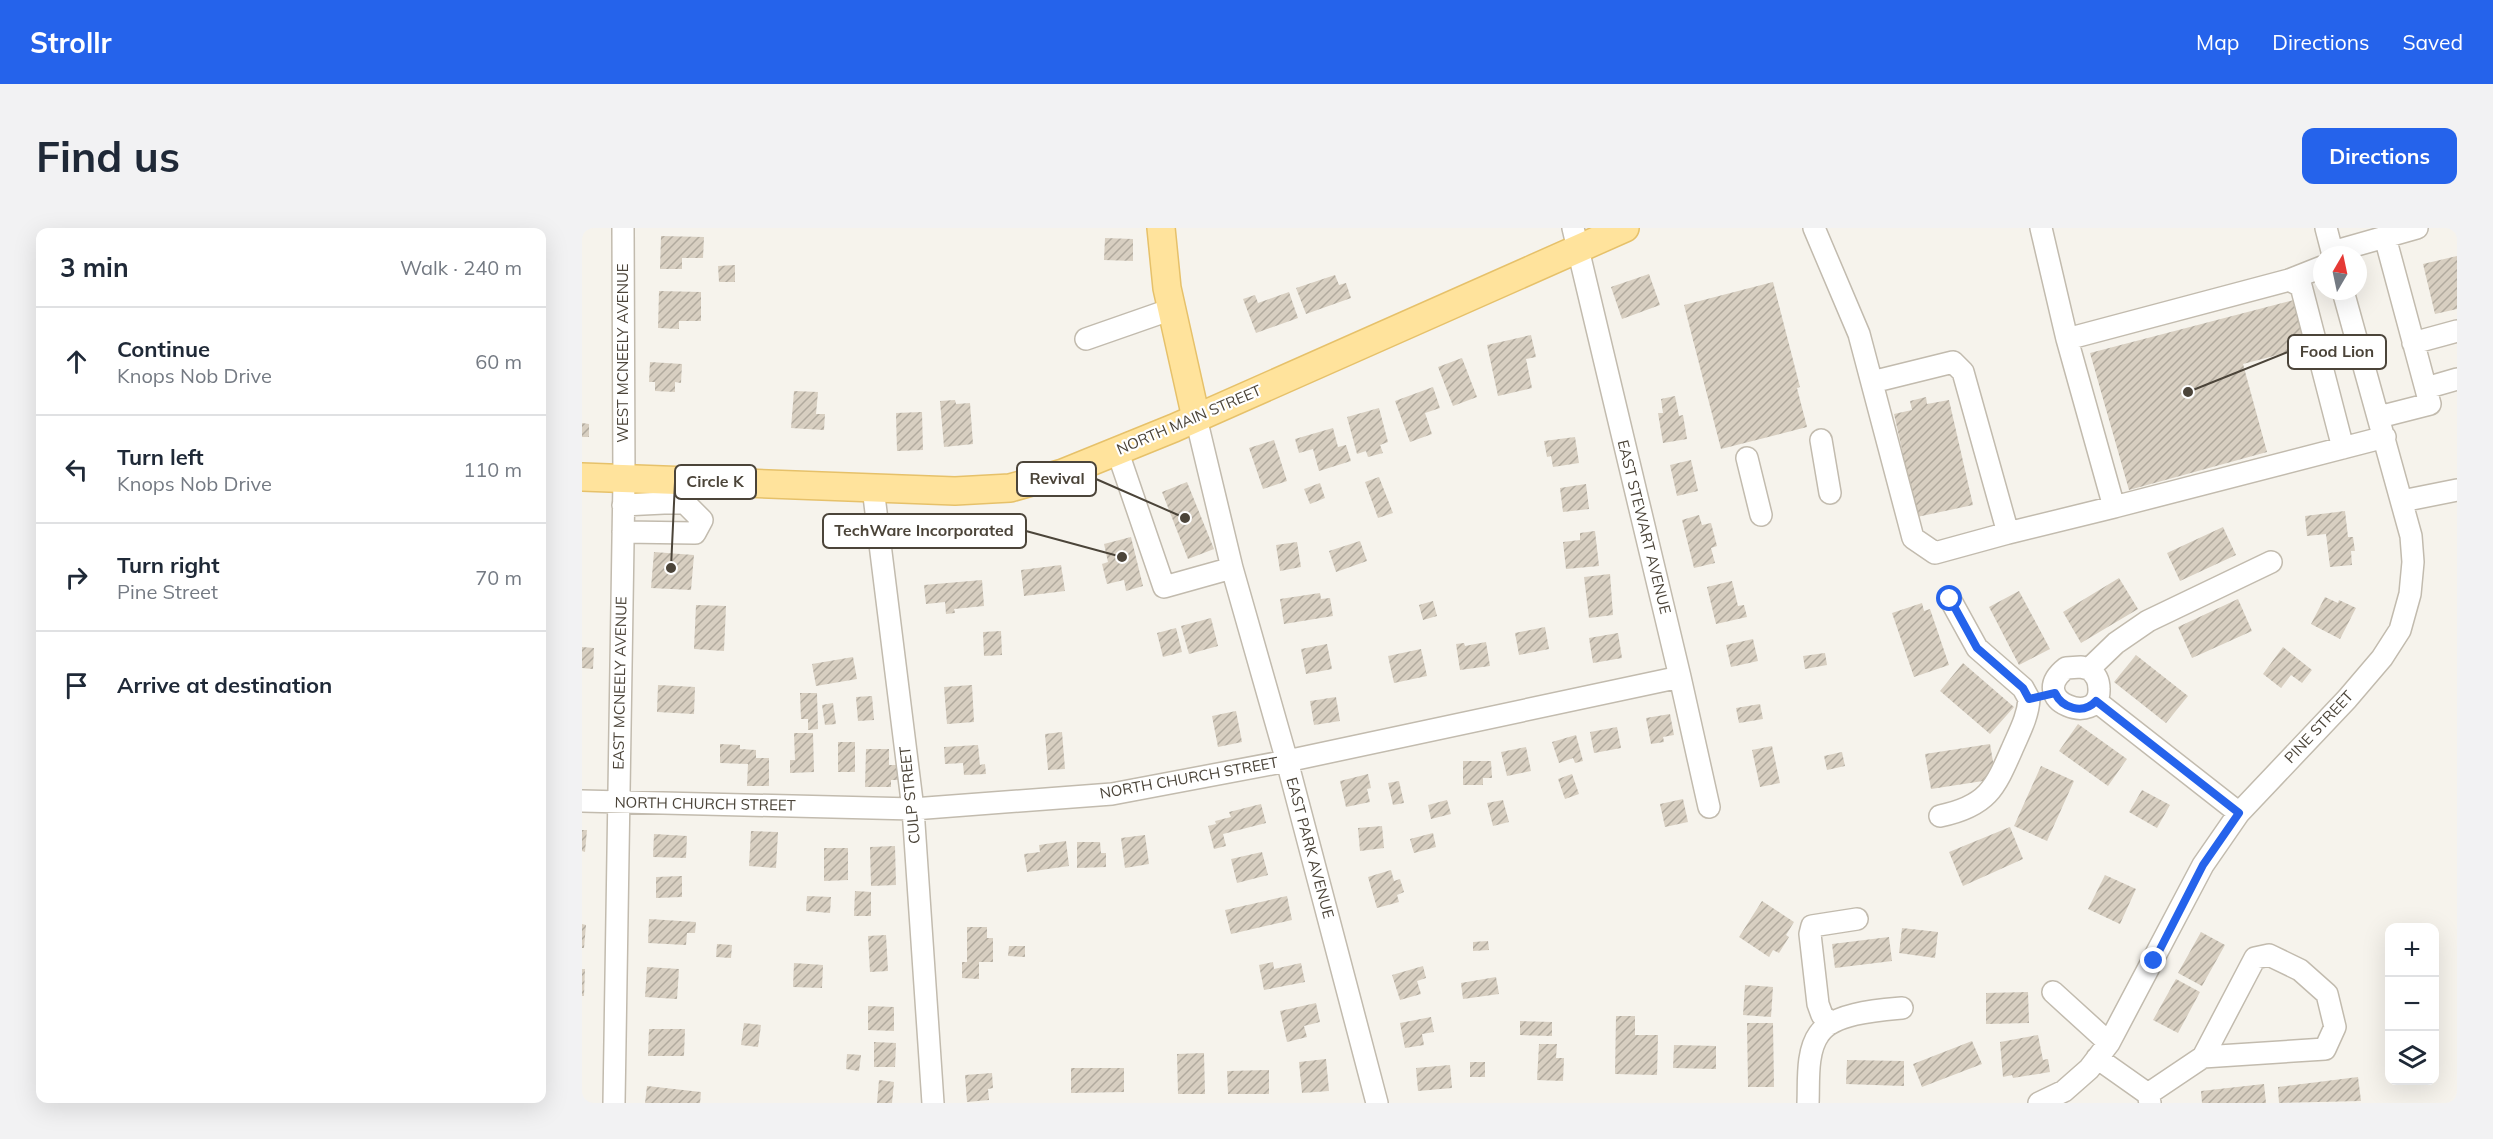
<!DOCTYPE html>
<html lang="en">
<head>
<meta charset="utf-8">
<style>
	body { margin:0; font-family:Mulish,sans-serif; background:#f2f2f3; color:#1f2937 }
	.controls { position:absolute; right:18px; bottom:18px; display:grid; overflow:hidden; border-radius:12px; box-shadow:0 6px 24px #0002 }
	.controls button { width:54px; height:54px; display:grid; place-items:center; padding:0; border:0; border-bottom:2px solid #e0e1e3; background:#fff; color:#1f2937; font:30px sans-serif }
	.compass { position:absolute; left:1731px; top:18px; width:54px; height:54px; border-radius:50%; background:#fff; box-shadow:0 6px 24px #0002; rotate:9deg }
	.stop { position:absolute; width:18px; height:18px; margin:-14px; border:4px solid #2563eb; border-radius:50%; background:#fff }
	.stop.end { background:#2563eb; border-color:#fff; box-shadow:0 2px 6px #0008 }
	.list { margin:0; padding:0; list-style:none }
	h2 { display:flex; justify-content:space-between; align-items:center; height:78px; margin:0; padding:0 24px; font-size:26px }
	h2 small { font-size:20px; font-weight:400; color:#747a83 }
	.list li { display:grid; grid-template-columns:39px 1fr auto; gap:18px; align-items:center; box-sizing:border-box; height:108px; padding:0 24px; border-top:2px solid #e0e1e3 }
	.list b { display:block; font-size:22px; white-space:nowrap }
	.list p { margin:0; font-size:20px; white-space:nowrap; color:#747a83 }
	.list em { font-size:20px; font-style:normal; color:#747a83 }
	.icon { flex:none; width:33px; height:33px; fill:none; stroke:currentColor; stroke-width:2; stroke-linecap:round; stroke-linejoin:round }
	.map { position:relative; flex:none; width:1875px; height:875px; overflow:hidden; border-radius:12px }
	header { display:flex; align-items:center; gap:36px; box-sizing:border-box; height:84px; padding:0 30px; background:#2563eb; color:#fff }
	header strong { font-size:28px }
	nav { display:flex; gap:33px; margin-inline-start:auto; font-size:21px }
	.intro { display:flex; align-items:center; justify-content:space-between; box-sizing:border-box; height:144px; padding:0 36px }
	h1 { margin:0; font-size:42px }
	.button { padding:15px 27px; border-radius:12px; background:#2563eb; color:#fff; font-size:21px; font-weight:700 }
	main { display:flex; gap:36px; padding:0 36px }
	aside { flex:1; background:#fff; border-radius:12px; box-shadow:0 6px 24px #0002 }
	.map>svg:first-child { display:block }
	.building { fill:url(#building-hatch) }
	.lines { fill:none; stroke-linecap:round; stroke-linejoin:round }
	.minor-casing { stroke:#c2bbae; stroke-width:24 }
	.major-casing { stroke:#e6c16a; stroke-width:30 }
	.minor { stroke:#fff; stroke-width:21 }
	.major { stroke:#ffe39c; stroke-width:27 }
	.route { stroke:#2563eb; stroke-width:8 }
	.labels { text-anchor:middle; stroke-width:4.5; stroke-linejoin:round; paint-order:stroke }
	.street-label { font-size:15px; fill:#4b4439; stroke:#fff }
	.leader { fill:none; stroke:#4b4439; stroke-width:2 }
	.callout-dot { fill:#4b4439; stroke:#fff; stroke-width:2 }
	.callout { fill:#fff; stroke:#4b4439; stroke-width:2 }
	.callout-label { font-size:16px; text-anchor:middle; font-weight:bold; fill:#4b4439 }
</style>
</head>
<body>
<header>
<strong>Strollr</strong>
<nav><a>Map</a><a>Directions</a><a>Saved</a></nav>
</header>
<div class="intro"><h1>Find us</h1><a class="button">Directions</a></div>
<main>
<aside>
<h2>3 min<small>Walk · 240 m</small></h2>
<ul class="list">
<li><svg class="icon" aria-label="ahead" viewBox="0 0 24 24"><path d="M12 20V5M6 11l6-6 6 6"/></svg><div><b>Continue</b><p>Knops Nob Drive</p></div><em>60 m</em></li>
<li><svg class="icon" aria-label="left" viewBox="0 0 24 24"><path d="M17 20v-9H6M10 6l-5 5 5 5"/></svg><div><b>Turn left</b><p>Knops Nob Drive</p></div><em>110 m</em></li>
<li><svg class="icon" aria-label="right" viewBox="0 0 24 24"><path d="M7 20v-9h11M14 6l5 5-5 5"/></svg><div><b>Turn right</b><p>Pine Street</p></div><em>70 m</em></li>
<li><svg class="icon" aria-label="arrive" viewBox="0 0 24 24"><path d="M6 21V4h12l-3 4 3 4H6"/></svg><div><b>Arrive at destination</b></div></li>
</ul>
</aside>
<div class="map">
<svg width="1875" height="875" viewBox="0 0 1875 875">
	<defs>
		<pattern id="building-hatch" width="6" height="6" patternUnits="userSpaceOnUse" patternTransform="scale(1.5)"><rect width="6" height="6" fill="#d8cfc1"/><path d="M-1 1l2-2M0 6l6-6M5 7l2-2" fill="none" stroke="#b1aa9e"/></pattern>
	</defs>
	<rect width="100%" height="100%" fill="#f6f3ec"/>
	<path class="building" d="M79,8L122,9L121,30H100V41H78Z
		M523,10L551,11V33L522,32Z
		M1875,28V81L1853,86L1841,36Z
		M153,37V54H137L136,38Z
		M1067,46L1078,77L1040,91L1029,59Z
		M753,47L757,57L764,55L769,70L724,86L714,60Z
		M1191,54L1218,159L1215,160L1225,199L1139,221L1102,77Z
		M77,63L119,64V93H97V101L76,100Z
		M707,64L716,90L674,105L661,71L673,67L676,75Z
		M1716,71L1726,119L1661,136L1685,224L1547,262L1508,125Z
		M949,107L954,129L944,131L950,160L916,168L905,117Z
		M880,130L895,169L871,178L856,139Z
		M68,134L100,136L99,155L93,154V164L73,163V154H67Z
		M851,159L858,180L843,185L850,206L828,214L813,173Z
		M212,163L236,164L234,186H243L242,202L209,200Z
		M1093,168L1097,188L1101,187L1105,211L1081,215L1076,185H1081L1079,171Z
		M1344,169L1345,176L1367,172L1391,277L1335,289L1312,186L1330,182L1328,173Z
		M373,172L374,176L388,175L391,216L362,219L358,173Z
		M797,180L806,214L798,217L801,225L786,229L784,223L775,226L765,189Z
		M340,184L341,222L315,223L314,185Z
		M0,195L7,196V209H0Z
		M751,200L756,219L764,217L769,233L737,243L731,221L717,225L713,211Z
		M993,209L997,235L971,239L969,228L965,229L962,213Z
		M692,212L705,253L681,261L667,220Z
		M1109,232L1116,263L1095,268L1088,237Z
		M797,249L811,285L796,290L783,254Z
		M605,254L632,321L606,331L580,264Z
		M738,255L743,270L728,276L722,261Z
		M1004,256L1007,281L981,284L978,260Z
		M1763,283L1766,309H1771L1773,323H1769L1770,337L1748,339L1744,306L1725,308L1723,288Z
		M1117,287L1120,297L1129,295L1135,318L1129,320L1133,335L1112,340L1100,292Z
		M1641,299L1654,327L1598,353L1585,325Z
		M1013,303L1017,338L984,341L981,314L998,312V305Z
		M549,309L561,358L544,363L542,352L525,356L520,336L526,334L522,316Z
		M778,313L785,333L754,344L747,323Z
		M715,314L719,339L698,343L694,317Z
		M72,324L112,327L109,362L69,360Z
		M479,337L483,363L442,368L439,342Z
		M1028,346L1031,387L1007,390L1002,349Z
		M1537,350L1556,381L1499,415L1481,384Z
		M400,352L402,378L372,381L373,385L364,386L363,374L344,376L342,357Z
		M1150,353L1156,378L1162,377L1165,389L1134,396L1125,359Z
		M1437,363L1468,421L1437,437L1407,379Z
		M738,365L739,371L748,370L751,388L702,396L698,371Z
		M1743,369L1756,375L1757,372L1774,380L1758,411L1729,396Z
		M1656,371L1670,403L1610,430L1596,399Z
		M851,373L855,388L841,392L837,377Z
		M1340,375L1342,383L1348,381L1367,437L1332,449L1310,385Z
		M114,377L144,378L142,423L112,421Z
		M629,390L636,418L607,426L599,398Z
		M963,399L967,421L937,427L933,405Z
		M594,400L600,424L581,429L575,405Z
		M419,403L420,427L402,428L401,404Z
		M1036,405L1040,430L1011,435L1007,410Z
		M1171,411L1176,433L1149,439L1144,417Z
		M904,414L908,438L878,442L874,416L882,415L883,418Z
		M745,416L750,441L724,446L719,421Z
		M0,419L12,420L11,441L0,440Z
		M1701,419L1730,442L1720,455L1709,447L1699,460L1681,446Z
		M839,421L845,448L812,455L806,428Z
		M1243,425L1245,437L1223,441L1221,428Z
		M1554,427L1606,468L1584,495L1532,454Z
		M271,429L275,451L234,458L230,436Z
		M1381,435L1432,479L1408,506L1358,463Z
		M76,457L113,459L112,486L75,484Z
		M390,457L392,494L365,496L362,459Z
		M218,465H235L236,501L226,502V491H219Z
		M290,468L292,492L276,493L274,469Z
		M754,469L758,493L732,497L728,473Z
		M251,475L254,496L243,497L240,477Z
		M1178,476L1181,491L1157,495L1154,480Z
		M654,483L660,514L636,519L630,488Z
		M1088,486L1092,507L1081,509L1082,514L1069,516L1064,490Z
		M1496,496L1545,531L1526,558L1477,523Z
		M1035,499L1039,520L1012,525L1008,504Z
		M480,504L483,541L466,542L463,506Z
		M212,505H231L232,544L208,545V532H213Z
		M994,507L1001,533L993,535L991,530L977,535L970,514Z
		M256,514H273V544H256Z
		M138,516L158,517V521L174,522V530H187V558H165L166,536L138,535Z
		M1408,516L1414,551L1349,561L1343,526Z
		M396,517L398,537L403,536L404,546L382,547L381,535L363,536L362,519Z
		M1190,518L1198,555L1178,559L1170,522Z
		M944,519L949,543L925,548L919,524Z
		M284,521H307V537H316V552H309V559H283Z
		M1260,524L1263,538L1245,542L1242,528Z
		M881,533H909L910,550H901V557H881Z
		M1459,538L1492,553L1465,613L1432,598Z
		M786,546L789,560L785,561L788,574L764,579L758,553Z
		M990,546L997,566L983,571L976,551Z
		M817,553L822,575L811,577L806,555Z
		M1560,562L1588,577L1575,600L1547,584Z
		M1101,571L1106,594L1083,599L1078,576Z
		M865,572L869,586L849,591L846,577Z
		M921,572L927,594L911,598L905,575Z
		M679,576L684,595L641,606L644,618L632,621L626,598L634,596L633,593L649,589L647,584Z
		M800,598L802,620L778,623L776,600Z
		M1428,599L1441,631L1381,658L1367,624Z
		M0,602H5L3,624L0,623Z
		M169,603L196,604L194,640L167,638Z
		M851,605L854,619L832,625L828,611Z
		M72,606L105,608L104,630L71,629Z
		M563,607L567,636L543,640L539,610Z
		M484,613L487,638L445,644L442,626L458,624L457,617Z
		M495,614H518L519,625H524V639L495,640Z
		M313,618L314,657L289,658L288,619Z
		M242,620H266V652L242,653Z
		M680,624L686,647L655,655L649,631Z
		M809,642L812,653L818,651L822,664L815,667L817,674L795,680L786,649Z
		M1523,647L1554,661L1538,696L1506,681Z
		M100,648V669L74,670V649Z
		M273,663L289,664V688H272Z
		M225,668L249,669L248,685L224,683Z
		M705,668L710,692L649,706L643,682Z
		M1180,673L1212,694L1204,707L1207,709L1197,725L1191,722L1187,729L1157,709Z
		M67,691L114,694L113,705H105L104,717L66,715Z
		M0,696L4,697L2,720H0Z
		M385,699H405V710H411V734H397V751L380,750V734H385Z
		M1320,700L1356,704L1353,730L1317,725Z
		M1619,704L1643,717L1620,758L1596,745Z
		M304,707L306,743L288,744L286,708Z
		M1307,709L1310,733L1253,740L1250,716Z
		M906,713L907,722L891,723V714Z
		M135,716L150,717L149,730L134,729Z
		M427,718H443V729L426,728Z
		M691,734L692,741L719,735L723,754L682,762L677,737Z
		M212,735L241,737L240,760L211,759Z
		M841,738L844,750L835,753L839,766L818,772L810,747Z
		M65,739L97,741L95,771L63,769Z
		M0,741H3L2,768H0Z
		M914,749L917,766L881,771L879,755Z
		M1594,751L1618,764L1596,805L1571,792Z
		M1163,757L1191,759L1189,789L1161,787Z
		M1446,764L1447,795L1404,796V765Z
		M734,775L738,794L722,798L725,809L705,814L698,783Z
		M286,778L312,779V803L286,802Z
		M1034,788H1053V807H1076L1075,847L1033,846Z
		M849,789L852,804L840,806L842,817L823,820L818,795Z
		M938,793L970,794V808L938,807Z
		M162,795L179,797L176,819L159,817Z
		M1165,795H1191L1192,859H1166Z
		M67,801H103L102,828H66Z
		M1456,807L1461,832L1466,831L1468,844L1431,850L1430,847L1421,849L1418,814Z
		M1390,813L1400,836L1340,859L1331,836Z
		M292,814L314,815L313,839H292Z
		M957,816H975L974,830H982L981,853L955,852Z
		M1092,817L1134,818V841L1091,840Z
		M622,825L623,866H596L595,826Z
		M265,826L279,827L277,843L264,841Z
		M744,831L747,863L720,865L717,834Z
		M1265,832L1322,833V858L1264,856Z
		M888,834H903V849H888Z
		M868,837L870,860L836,863L834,840Z
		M489,840H542V864L489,865Z
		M687,842V866H646L645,843Z
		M410,845L411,860L406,861L407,872L385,874L383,847Z
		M1776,849L1779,873L1697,875L1696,859Z
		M297,852L312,854L310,875H295Z
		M1682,856L1684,875H1620L1619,863Z
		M65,858L119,864L118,875H63Z"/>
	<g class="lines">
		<defs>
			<path id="minor" d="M991,0L1098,449L1127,579
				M1232,0L1277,106L1331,310L1353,325L1426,305L1381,144L1371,134L1290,154
				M1744,0L1751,27
				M1750,24L1835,0
				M1707,52L1719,58L1761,220
				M504,111L590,81
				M1485,111L1707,52L1740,39
				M1831,115L1875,103
				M1844,160L1875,151
				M1797,189L1848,176L1803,9
				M614,190L650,340L705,533L795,875
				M1239,212L1248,265
				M535,222L582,359L650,340
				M1165,230L1179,287
				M291,260L331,581L351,875
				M1820,273L1875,262
				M41,277L82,275
				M1532,279L1803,209
				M41,304L113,305L120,292L103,275H82L83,252
				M1426,305L1532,279L1485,111L1459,0
				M1507,441C1514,447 1517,452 1517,461C1519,500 1442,473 1484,440L1499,439L1507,441L1534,415L1566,393L1689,334
				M1514,473L1657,585
				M0,573L331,581L530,566L705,533L1098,449
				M1358,588C1406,578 1413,560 1431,519C1438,503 1446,488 1447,471L1441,460L1395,420L1368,371
				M1471,764L1527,815
				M1249,795L1240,787L1236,776L1228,706L1230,698L1275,691
				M1515,830L1566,866L1568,875
				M1566,866L1621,829L1673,730L1687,727L1718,742L1745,766L1753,799L1743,821L1621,829
				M32,875L42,251L41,0
				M1226,875C1227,854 1224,824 1237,806C1251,785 1297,782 1320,780
				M1457,875L1482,863L1507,841L1527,815L1621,637L1657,585L1765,471L1800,430L1818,402L1828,366L1831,334L1829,308L1761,63"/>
			<path id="major" d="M579,0L585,60L614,190
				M0,249L373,263L428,260L481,245L592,200L1043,0"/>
		</defs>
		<use href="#minor" class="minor-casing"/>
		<use href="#major" class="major-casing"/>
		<use href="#minor" class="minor"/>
		<use href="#major" class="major"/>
	</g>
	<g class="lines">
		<path class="route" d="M1368,371L1395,420L1441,460L1447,471L1473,465C1480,480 1501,487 1514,473L1657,585L1621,637L1572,733"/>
	</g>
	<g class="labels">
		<g class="street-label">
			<text transform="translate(41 125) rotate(-90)" y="5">WEST MCNEELY AVENUE</text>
			<text transform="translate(607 192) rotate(-23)" y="5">NORTH MAIN STREET</text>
			<text transform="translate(1062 299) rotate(76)" y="5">EAST STEWART AVENUE</text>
			<text transform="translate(38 455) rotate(-89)" y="5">EAST MCNEELY AVENUE</text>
			<text transform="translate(1737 499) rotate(-47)" y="5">PINE STREET</text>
			<text transform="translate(607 550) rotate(-10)" y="5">NORTH CHURCH STREET</text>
			<text transform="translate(328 567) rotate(-96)" y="5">CULP STREET</text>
			<text transform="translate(123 576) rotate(1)" y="5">NORTH CHURCH STREET</text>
			<text transform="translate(728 620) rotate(75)" y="5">EAST PARK AVENUE</text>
		</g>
	</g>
	<path class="leader" d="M1606 164L1706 124M603 290L514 251M89 340L93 254M540 329L444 303"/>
	<g class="callout-dot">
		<circle cx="1606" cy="164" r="6"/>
		<circle cx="603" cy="290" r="6"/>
		<circle cx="89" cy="340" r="6"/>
		<circle cx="540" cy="329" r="6"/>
	</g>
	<g class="callout">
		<rect x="1706" y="107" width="98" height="34" rx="6"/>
		<rect x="435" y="234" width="79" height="34" rx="6"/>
		<rect x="93" y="237" width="81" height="34" rx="6"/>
		<rect x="241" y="286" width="203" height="34" rx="6"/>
	</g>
	<g class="callout-label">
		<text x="1755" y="129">Food Lion</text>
		<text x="475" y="256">Revival</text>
		<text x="133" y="259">Circle K</text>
		<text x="342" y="308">TechWare Incorporated</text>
	</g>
</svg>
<div class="controls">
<button>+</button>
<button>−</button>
<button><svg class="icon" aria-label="layers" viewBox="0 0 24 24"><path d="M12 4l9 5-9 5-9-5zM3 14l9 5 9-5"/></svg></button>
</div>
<svg class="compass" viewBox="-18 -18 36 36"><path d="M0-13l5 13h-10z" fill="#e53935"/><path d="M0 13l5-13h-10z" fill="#747a83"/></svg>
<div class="stop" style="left:1368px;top:371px"></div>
<div class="stop end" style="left:1572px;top:733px"></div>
</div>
</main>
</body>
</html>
